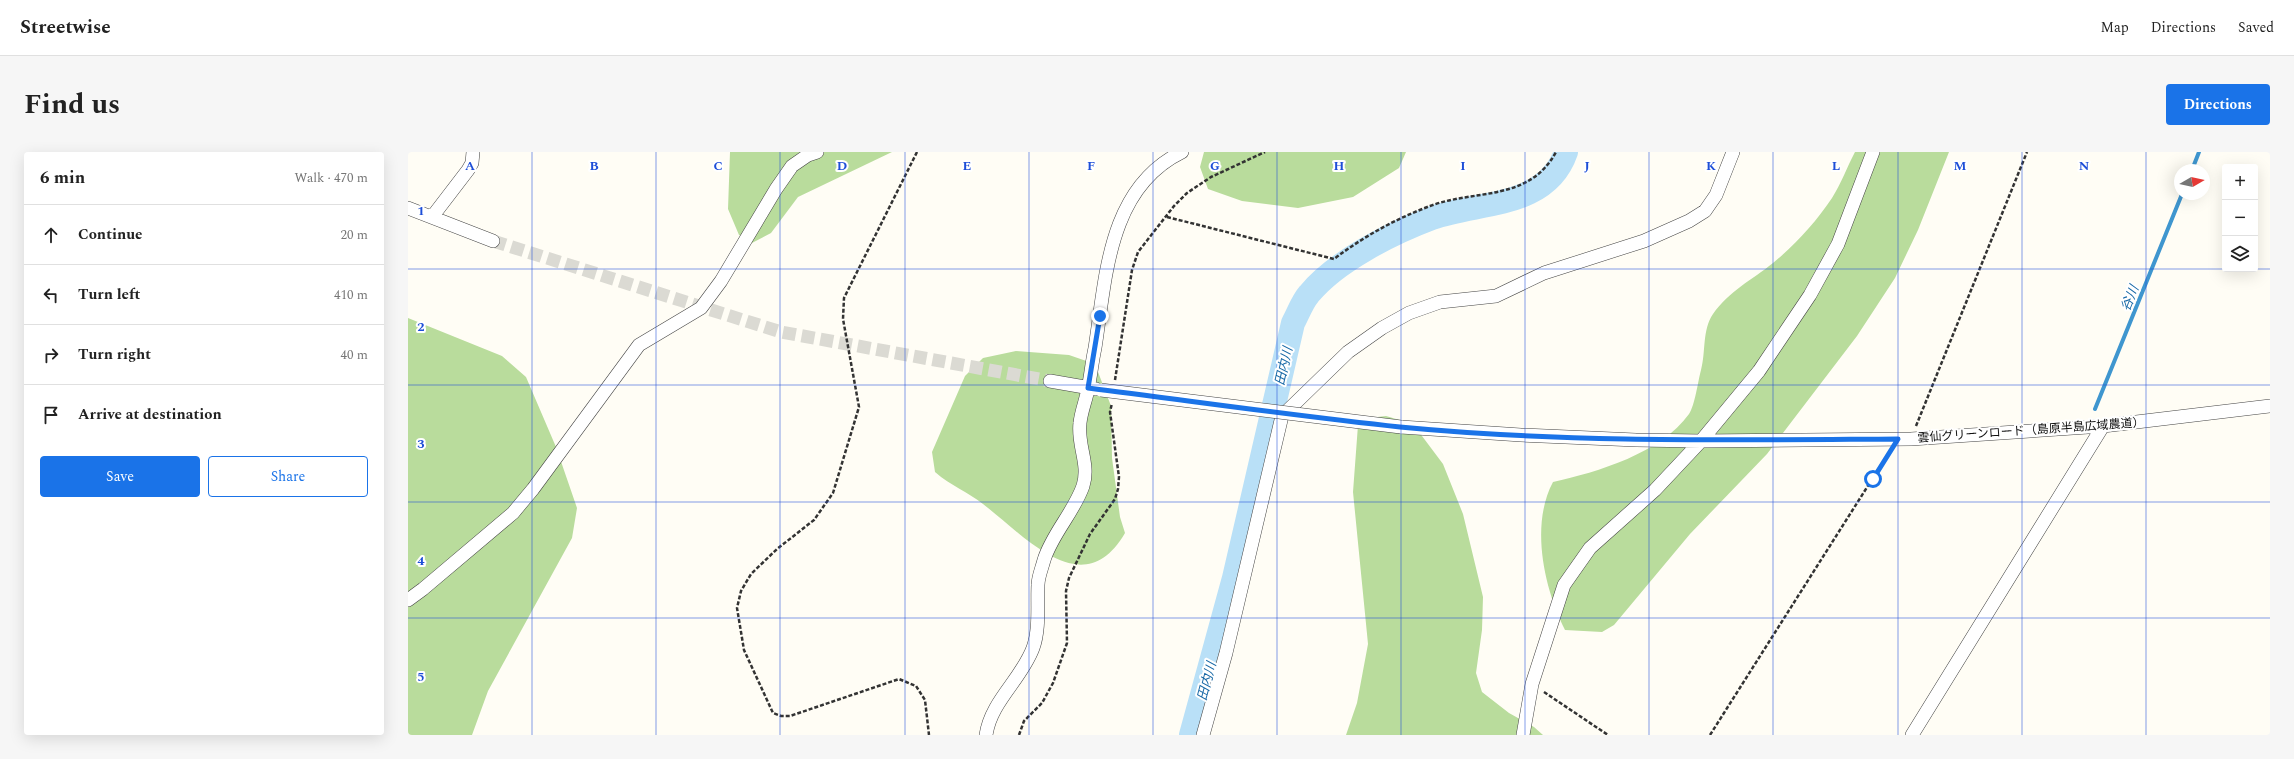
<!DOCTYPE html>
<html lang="en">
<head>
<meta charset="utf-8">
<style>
	body { margin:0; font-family:Spectral,"Noto Sans JP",serif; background:#f6f6f6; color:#222 }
	.controls { position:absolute; right:12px; top:12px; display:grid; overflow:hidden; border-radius:4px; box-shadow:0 4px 16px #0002 }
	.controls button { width:36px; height:36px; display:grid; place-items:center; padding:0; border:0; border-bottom:1px solid #e0e0e0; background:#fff; color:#222; font:20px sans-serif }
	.compass { position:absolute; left:1766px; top:12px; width:36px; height:36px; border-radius:50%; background:#fff; box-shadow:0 4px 16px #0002; rotate:81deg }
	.stop { position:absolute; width:12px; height:12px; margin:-9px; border:3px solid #1a73e8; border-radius:50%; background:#fff }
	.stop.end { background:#1a73e8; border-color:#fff; box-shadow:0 1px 4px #0008 }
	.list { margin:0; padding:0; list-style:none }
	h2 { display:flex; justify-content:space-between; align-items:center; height:52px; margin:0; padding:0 16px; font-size:17px }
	h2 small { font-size:13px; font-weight:400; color:#767676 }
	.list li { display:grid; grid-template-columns:26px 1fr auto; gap:12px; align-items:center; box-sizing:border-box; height:60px; padding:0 16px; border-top:1px solid #e0e0e0 }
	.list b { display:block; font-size:15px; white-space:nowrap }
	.list em { font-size:13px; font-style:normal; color:#767676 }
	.actions { display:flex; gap:8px; padding:12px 16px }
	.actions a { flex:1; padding:9px 0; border:1px solid #1a73e8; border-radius:4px; text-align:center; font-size:14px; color:#1a73e8 }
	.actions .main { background:#1a73e8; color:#fff }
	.icon { flex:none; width:22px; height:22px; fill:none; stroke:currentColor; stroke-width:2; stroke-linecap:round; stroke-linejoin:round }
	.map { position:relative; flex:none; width:1862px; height:583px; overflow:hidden; border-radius:4px }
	header { display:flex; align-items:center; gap:24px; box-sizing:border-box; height:56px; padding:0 20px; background:#fff; border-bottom:1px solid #e0e0e0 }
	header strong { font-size:19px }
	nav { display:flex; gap:22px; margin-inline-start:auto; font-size:14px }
	.intro { display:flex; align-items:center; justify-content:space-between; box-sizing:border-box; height:96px; padding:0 24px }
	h1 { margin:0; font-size:28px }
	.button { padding:10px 18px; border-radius:4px; background:#1a73e8; color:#fff; font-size:14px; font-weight:700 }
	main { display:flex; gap:24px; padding:0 24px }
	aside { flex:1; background:#fff; border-radius:4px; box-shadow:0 4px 16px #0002 }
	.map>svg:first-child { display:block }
	.forest { fill:#b9dc9c }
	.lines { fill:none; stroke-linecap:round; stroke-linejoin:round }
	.stream { stroke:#3f96cf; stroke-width:4 }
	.river { stroke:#b9e0f7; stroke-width:24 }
	.minor-tunnel { stroke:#dbdad3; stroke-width:13; stroke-dasharray:13 6; stroke-linecap:butt }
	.minor-casing { stroke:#444; stroke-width:14 }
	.path { stroke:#333; stroke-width:2.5; stroke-dasharray:4 2; stroke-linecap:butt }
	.minor { stroke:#fff; stroke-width:13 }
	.minor-bridge-casing { stroke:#444; stroke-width:14; stroke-linecap:butt }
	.minor-bridge { stroke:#fff; stroke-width:13 }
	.route { stroke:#1a73e8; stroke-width:5 }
	.grid { fill:none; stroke:#1d4ed8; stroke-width:1; stroke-opacity:0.55 }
	.labels { text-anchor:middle; stroke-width:4; stroke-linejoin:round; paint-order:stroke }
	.street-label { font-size:12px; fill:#111; stroke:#fff }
	.water-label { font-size:13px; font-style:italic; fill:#1768a6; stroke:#fff }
	.grid-label { font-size:13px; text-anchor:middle; font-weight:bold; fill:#1d4ed8; stroke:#fff; stroke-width:4; stroke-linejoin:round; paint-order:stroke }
</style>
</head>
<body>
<header>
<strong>Streetwise</strong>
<nav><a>Map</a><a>Directions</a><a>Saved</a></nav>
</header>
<div class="intro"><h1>Find us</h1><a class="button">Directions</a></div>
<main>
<aside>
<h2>6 min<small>Walk · 470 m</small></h2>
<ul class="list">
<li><svg class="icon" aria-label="ahead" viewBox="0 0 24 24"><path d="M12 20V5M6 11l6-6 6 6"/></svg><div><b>Continue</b></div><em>20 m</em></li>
<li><svg class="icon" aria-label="left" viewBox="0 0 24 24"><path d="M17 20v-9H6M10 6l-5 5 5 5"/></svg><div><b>Turn left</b></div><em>410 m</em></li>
<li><svg class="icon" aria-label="right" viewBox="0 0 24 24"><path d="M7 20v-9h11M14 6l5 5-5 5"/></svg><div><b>Turn right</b></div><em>40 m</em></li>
<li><svg class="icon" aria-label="arrive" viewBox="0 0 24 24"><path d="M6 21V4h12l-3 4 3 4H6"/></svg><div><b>Arrive at destination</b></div></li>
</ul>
<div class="actions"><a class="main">Save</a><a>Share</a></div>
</aside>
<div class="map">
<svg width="1862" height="583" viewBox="0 0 1862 583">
	<rect width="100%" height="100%" fill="#fffdf5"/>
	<path class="forest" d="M322,0H484L390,45L363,81L344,91L331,83L320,57Z
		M796,0H998L991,16L945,45L890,56L834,49L800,37L792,15Z
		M1447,0H1541L1510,78L1487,126L1449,184L1359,302L1282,382L1206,473L1194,480L1157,478C1136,436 1122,373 1145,330C1190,320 1253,301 1281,262C1287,253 1290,229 1293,218C1298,200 1294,178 1305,162C1321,139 1344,128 1365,111C1387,93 1408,70 1424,46C1433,32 1439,15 1447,0Z
		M0,166L94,204L118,225L148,295L169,356L164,386L80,539L64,583H0Z
		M608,199L661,203L687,212L703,254L704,306L712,365L717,381C675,453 617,384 575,352C560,340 543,334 527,320L524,300L557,224L575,206Z
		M978,264L1005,272L1035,312L1055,362L1075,445L1074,478L1068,521L1074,540L1101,561L1126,575L1135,583H938L949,551L960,492L945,340L950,273L961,266Z"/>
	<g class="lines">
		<path class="stream" d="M1784,18L1791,0
			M1687,257L1774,42"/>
		<path class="river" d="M783,583L826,426L885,171C890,162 894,150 901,142C928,109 984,81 1024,66C1071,49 1138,57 1158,0"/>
		<path class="minor-tunnel" d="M85,89L373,180L642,229"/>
		<defs>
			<path id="minor" d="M0,56L85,89
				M24,65L60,18L64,11L65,0
				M642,229L688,237
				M993,275L1113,283L1228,288L1293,289L1503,287L1695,274L1862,254
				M0,448L15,437L105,361L125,337L231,193L293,156L313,129L368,37L384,14L400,3L409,0
				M578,583C583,549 613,528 625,496C632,477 629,453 630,433C630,425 634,416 636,408C644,382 666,360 675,334C682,312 669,293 672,271C673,260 678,248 680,237C683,223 684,209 687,196C698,125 700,36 774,0
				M795,583L818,501L874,264L940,200L974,176L1001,161L1032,150L1088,144L1136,121L1236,89L1281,69L1297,59L1308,43L1325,0
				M1115,583L1124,532L1156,433L1182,396L1247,338L1293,289L1351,219L1402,143L1430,92L1465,0
				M1504,583L1695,274"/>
		</defs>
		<use href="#minor" class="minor-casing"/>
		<path class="path" d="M509,0L436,146L435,167L451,255L425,341L406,368L369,397L343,422L333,439L329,456L336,498L365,561L373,564H382L491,527L508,534L517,548L521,583
			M759,65L926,107C955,85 987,67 1022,54C1067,37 1121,50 1148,0
			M707,228L724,118L730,100L766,54L779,41L803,25L857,0
			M1508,274L1619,0
			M1136,540L1200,583
			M611,583L616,569L634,551L645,531L659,491L658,439L661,426L682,382L707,347L710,337L711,325L702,260L704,251
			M1302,583L1482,299"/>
		<use href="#minor" class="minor"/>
		<defs>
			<path id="minor-bridge" d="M693,238L993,275"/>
		</defs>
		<use href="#minor-bridge" class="minor-bridge-casing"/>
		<use href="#minor-bridge" class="minor-bridge"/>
	</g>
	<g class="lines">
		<path class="route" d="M692,164L680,236C784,249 888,264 992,275C1158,291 1324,288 1490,287L1465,327"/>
	</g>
	<path class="grid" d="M124,0V583M248,0V583M372,0V583M497,0V583M621,0V583M745,0V583M869,0V583M993,0V583M1117,0V583M1241,0V583M1365,0V583M1490,0V583M1614,0V583M1738,0V583M0,117H1817M1847,117H1862M0,233H1862M0,350H1862M0,466H1862"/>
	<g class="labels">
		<g class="street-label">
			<text transform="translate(1623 278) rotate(-4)" y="4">雲仙グリーンロード（島原半島広域農道）</text>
		</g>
		<g class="water-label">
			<text transform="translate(1721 146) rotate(-68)" y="5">谷川</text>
			<text transform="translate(875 214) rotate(-77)" y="5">田内川</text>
			<text transform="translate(798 529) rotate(-75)" y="5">田内川</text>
		</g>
	</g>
	<g class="grid-label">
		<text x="62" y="18">A</text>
		<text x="186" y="18">B</text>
		<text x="310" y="18">C</text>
		<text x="434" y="18">D</text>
		<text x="559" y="18">E</text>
		<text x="683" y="18">F</text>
		<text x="807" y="18">G</text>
		<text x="931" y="18">H</text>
		<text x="1055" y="18">I</text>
		<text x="1179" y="18">J</text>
		<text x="1303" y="18">K</text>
		<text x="1428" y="18">L</text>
		<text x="1552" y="18">M</text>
		<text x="1676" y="18">N</text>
		<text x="13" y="63">1</text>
		<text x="13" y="179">2</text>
		<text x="13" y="296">3</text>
		<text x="13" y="413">4</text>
		<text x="13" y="529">5</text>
	</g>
</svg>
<div class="controls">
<button>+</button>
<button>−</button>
<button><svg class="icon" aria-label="layers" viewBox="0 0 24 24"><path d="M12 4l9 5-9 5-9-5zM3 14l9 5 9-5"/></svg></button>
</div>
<svg class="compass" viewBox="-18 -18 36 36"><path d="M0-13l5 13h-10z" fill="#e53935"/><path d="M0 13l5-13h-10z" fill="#767676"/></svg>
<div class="stop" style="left:1465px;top:327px"></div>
<div class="stop end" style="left:692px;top:164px"></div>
</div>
</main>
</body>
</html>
